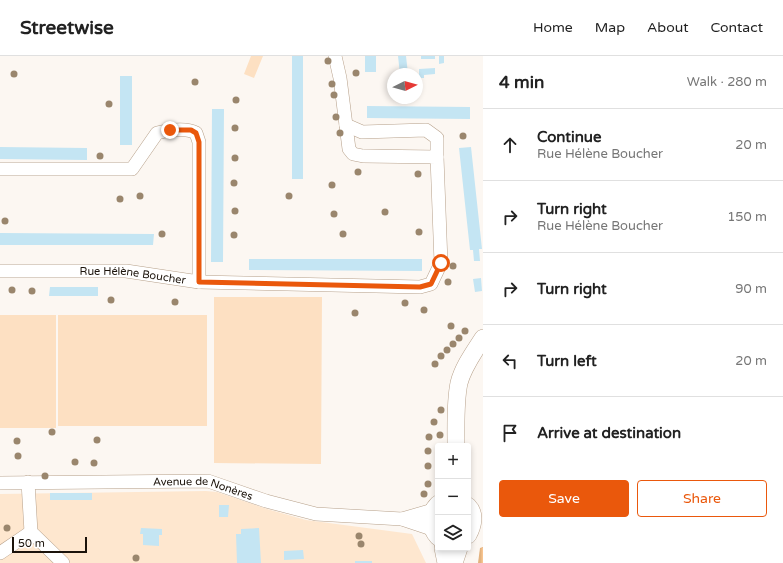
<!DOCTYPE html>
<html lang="en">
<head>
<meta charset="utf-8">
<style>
	body { margin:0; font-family:"Varela Round",sans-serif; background:#f2f2f2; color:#222 }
	.controls { position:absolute; right:12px; bottom:12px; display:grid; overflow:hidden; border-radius:4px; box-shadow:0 2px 6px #0003 }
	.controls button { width:36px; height:36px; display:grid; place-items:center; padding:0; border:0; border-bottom:1px solid #e0e0e0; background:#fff; color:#222; font:20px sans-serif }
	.compass { position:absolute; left:387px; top:12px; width:36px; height:36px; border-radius:50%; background:#fff; box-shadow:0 2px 6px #0003; rotate:85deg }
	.scale { position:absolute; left:12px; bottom:10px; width:75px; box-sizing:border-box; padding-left:4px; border:2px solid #1b130b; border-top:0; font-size:11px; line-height:14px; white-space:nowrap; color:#1b130b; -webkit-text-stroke:3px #fff; paint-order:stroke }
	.stop { position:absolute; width:12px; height:12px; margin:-9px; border:3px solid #ea580c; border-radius:50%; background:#fff }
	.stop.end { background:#ea580c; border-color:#fff; box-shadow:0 1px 4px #0008 }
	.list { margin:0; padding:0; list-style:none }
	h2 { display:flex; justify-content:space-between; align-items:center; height:52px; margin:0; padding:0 16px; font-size:17px }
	h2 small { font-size:13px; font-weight:400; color:#767676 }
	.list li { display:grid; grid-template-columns:26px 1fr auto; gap:12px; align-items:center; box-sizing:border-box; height:72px; padding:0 16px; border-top:1px solid #e0e0e0 }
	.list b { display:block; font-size:15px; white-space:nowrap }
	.list p { margin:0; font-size:13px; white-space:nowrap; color:#767676 }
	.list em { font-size:13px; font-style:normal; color:#767676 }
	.actions { display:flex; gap:8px; padding:12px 16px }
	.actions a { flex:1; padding:9px 0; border:1px solid #ea580c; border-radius:4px; text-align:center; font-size:14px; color:#ea580c }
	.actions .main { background:#ea580c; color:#fff }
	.icon { flex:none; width:22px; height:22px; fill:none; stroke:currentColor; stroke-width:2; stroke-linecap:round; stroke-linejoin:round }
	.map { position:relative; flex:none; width:483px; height:507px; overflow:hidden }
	header { display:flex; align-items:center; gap:24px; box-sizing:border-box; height:56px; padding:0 20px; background:#fff; border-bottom:1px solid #e0e0e0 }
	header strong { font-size:19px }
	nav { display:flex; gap:22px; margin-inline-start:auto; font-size:14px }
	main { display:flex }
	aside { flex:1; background:#fff }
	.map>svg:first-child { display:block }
	.built { fill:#fee7cf }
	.green { fill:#fde0c2 }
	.forest { fill:#e3b27e }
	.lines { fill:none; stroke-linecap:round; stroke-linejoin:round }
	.stream { stroke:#f7c490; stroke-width:3 }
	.building { fill:#c4e5f3 }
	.minor-casing { stroke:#b7a18b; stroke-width:14 }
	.major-casing { stroke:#b7a18b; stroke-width:18 }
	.minor { stroke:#fff; stroke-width:13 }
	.major { stroke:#fff; stroke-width:17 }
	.tree { fill:#9a866d }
	.route { stroke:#ea580c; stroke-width:5 }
	.labels { text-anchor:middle; stroke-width:3; stroke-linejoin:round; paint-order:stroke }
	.street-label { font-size:11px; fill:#1b130b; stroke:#fff }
</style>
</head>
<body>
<header>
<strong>Streetwise</strong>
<nav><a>Home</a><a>Map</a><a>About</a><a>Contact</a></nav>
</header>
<main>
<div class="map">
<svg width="483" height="507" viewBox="0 0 483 507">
	<rect width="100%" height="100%" fill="#fcf7f2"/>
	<path class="built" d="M206,435L217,436L267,453L306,464L412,478L426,507H0V438Z"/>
	<path class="green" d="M251,0H263L254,22L244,18Z
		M214,241H322L321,408L214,407Z
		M0,259H56V372H0Z
		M58,259H207V370H58Z"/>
	<path class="forest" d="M483,491V507H478L480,492Z"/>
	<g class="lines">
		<path class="stream" d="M483,507V493"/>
	</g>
	<path class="building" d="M292,0H303V123H292Z
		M365,0H376V16H365Z
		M398,0H406L408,18H400Z
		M421,0H435V3H421Z
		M439,0H444V7L439,8Z
		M435,12V18L424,19V22H419V13Z
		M120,20H132V89H120Z
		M367,50L470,51V63L367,62Z
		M212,53H224L223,206H211Z
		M0,91L87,92V104L0,103Z
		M471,91L482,193H479L480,205H474L473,194H470L459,92Z
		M0,177L154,178L153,189H0Z
		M249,203H422V215L249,214Z
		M481,222L482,235L475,236L473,223Z
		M50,231H98V240H49Z
		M50,437H92V444H50Z
		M219,449H229L228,461H219Z
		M141,472L162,473V479H159V490L143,489V478H140Z
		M259,472L261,507H237L236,478H241V473Z
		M303,494L304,503L284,504V495Z
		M355,505H372V507H355Z"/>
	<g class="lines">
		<defs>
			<g id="minor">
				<path d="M346,69L362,76L426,74L437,82V101"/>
				<path d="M0,113H132L157,77C169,74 185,71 196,77L199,86V226"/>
				<path id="s1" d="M0,215H126L199,226L420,231L431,228L441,207L437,101L363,100L353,98L349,93L340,22L335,0"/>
				<path d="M28,426L31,476L63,507"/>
				<path id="s2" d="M0,427L208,425L266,445L316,458L402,463L432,473"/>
				<path d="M402,463L433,454"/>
				<path d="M0,497L31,476"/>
			</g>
			<path id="major" d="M456,390C456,370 455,346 459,327C463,311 474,296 483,282
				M438,448C428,458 429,471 438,481
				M468,450C476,458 473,470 468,479
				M443,492L446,507
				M454,507L459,492"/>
		</defs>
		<use href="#minor" class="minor-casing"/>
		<use href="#major" class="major-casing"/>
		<use href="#minor" class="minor"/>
		<use href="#major" class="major"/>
	</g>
	<g class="tree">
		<circle cx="328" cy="5" r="3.5"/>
		<circle cx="356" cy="17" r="3.5"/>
		<circle cx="14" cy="18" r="3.5"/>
		<circle cx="195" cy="26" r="3.5"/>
		<circle cx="332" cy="28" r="3.5"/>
		<circle cx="334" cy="39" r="3.5"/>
		<circle cx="236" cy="44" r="3.5"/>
		<circle cx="109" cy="48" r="3.5"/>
		<circle cx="336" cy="61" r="3.5"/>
		<circle cx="235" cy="72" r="3.5"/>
		<circle cx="340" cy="77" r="3.5"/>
		<circle cx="463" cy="80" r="3.5"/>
		<circle cx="100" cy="100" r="3.5"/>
		<circle cx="235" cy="102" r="3.5"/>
		<circle cx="358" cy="116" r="3.5"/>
		<circle cx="418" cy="118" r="3.5"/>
		<circle cx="234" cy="127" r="3.5"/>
		<circle cx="332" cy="129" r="3.5"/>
		<circle cx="140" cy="140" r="3.5"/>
		<circle cx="289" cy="140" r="3.5"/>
		<circle cx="120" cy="143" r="3.5"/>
		<circle cx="235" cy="155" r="3.5"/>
		<circle cx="385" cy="156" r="3.5"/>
		<circle cx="334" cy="158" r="3.5"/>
		<circle cx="5" cy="165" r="3.5"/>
		<circle cx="419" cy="176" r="3.5"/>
		<circle cx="162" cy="178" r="3.5"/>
		<circle cx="343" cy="178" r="3.5"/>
		<circle cx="234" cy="179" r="3.5"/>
		<circle cx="453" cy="210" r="3.5"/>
		<circle cx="448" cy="226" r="3.5"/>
		<circle cx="12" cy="234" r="3.5"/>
		<circle cx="32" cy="235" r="3.5"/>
		<circle cx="111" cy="244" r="3.5"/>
		<circle cx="175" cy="246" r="3.5"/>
		<circle cx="405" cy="247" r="3.5"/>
		<circle cx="424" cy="254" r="3.5"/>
		<circle cx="355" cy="257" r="3.5"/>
		<circle cx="451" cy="270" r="3.5"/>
		<circle cx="465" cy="275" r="3.5"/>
		<circle cx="459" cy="282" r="3.5"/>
		<circle cx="453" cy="288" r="3.5"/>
		<circle cx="447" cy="294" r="3.5"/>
		<circle cx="441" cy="300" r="3.5"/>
		<circle cx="435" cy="308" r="3.5"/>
		<circle cx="441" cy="354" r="3.5"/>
		<circle cx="434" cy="366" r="3.5"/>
		<circle cx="52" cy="376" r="3.5"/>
		<circle cx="440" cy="379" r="3.5"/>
		<circle cx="429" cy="381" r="3.5"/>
		<circle cx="97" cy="384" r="3.5"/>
		<circle cx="17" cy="385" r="3.5"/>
		<circle cx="428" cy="395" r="3.5"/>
		<circle cx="18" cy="400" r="3.5"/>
		<circle cx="75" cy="406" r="3.5"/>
		<circle cx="94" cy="407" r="3.5"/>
		<circle cx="428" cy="410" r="3.5"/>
		<circle cx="45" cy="420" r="3.5"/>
		<circle cx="428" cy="428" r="3.5"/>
		<circle cx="424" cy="438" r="3.5"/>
		<circle cx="7" cy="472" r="3.5"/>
		<circle cx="359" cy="480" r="3.5"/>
		<circle cx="361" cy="488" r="3.5"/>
		<circle cx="136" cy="502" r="3.5"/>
	</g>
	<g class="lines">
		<path class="route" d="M170,74H191L196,77L199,86V226L420,231L431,228L441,207"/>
	</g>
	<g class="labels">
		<g class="street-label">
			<text dy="4" stroke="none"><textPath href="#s1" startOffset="133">Rue Hélène Boucher</textPath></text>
			<text dy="4" stroke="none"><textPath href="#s2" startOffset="204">Avenue de Nonères</textPath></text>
		</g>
	</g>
</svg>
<div class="controls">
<button>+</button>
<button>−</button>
<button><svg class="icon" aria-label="layers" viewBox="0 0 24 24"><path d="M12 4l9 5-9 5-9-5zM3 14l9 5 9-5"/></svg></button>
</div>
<svg class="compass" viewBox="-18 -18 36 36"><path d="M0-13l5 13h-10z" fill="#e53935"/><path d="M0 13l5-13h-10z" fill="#767676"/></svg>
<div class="scale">50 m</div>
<div class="stop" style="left:441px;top:207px"></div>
<div class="stop end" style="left:170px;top:74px"></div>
</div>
<aside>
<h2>4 min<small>Walk · 280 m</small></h2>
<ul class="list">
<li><svg class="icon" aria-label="ahead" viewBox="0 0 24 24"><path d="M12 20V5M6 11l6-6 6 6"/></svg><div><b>Continue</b><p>Rue Hélène Boucher</p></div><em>20 m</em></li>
<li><svg class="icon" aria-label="right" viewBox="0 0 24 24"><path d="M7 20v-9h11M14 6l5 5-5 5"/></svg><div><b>Turn right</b><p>Rue Hélène Boucher</p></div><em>150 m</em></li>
<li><svg class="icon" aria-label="right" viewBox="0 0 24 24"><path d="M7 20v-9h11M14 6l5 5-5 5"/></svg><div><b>Turn right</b></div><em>90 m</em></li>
<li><svg class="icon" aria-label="left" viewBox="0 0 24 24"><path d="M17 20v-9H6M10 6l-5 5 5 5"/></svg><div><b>Turn left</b></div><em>20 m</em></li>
<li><svg class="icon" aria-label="arrive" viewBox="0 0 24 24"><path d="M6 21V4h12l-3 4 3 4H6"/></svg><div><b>Arrive at destination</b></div></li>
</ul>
<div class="actions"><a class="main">Save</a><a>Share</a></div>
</aside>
</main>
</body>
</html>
